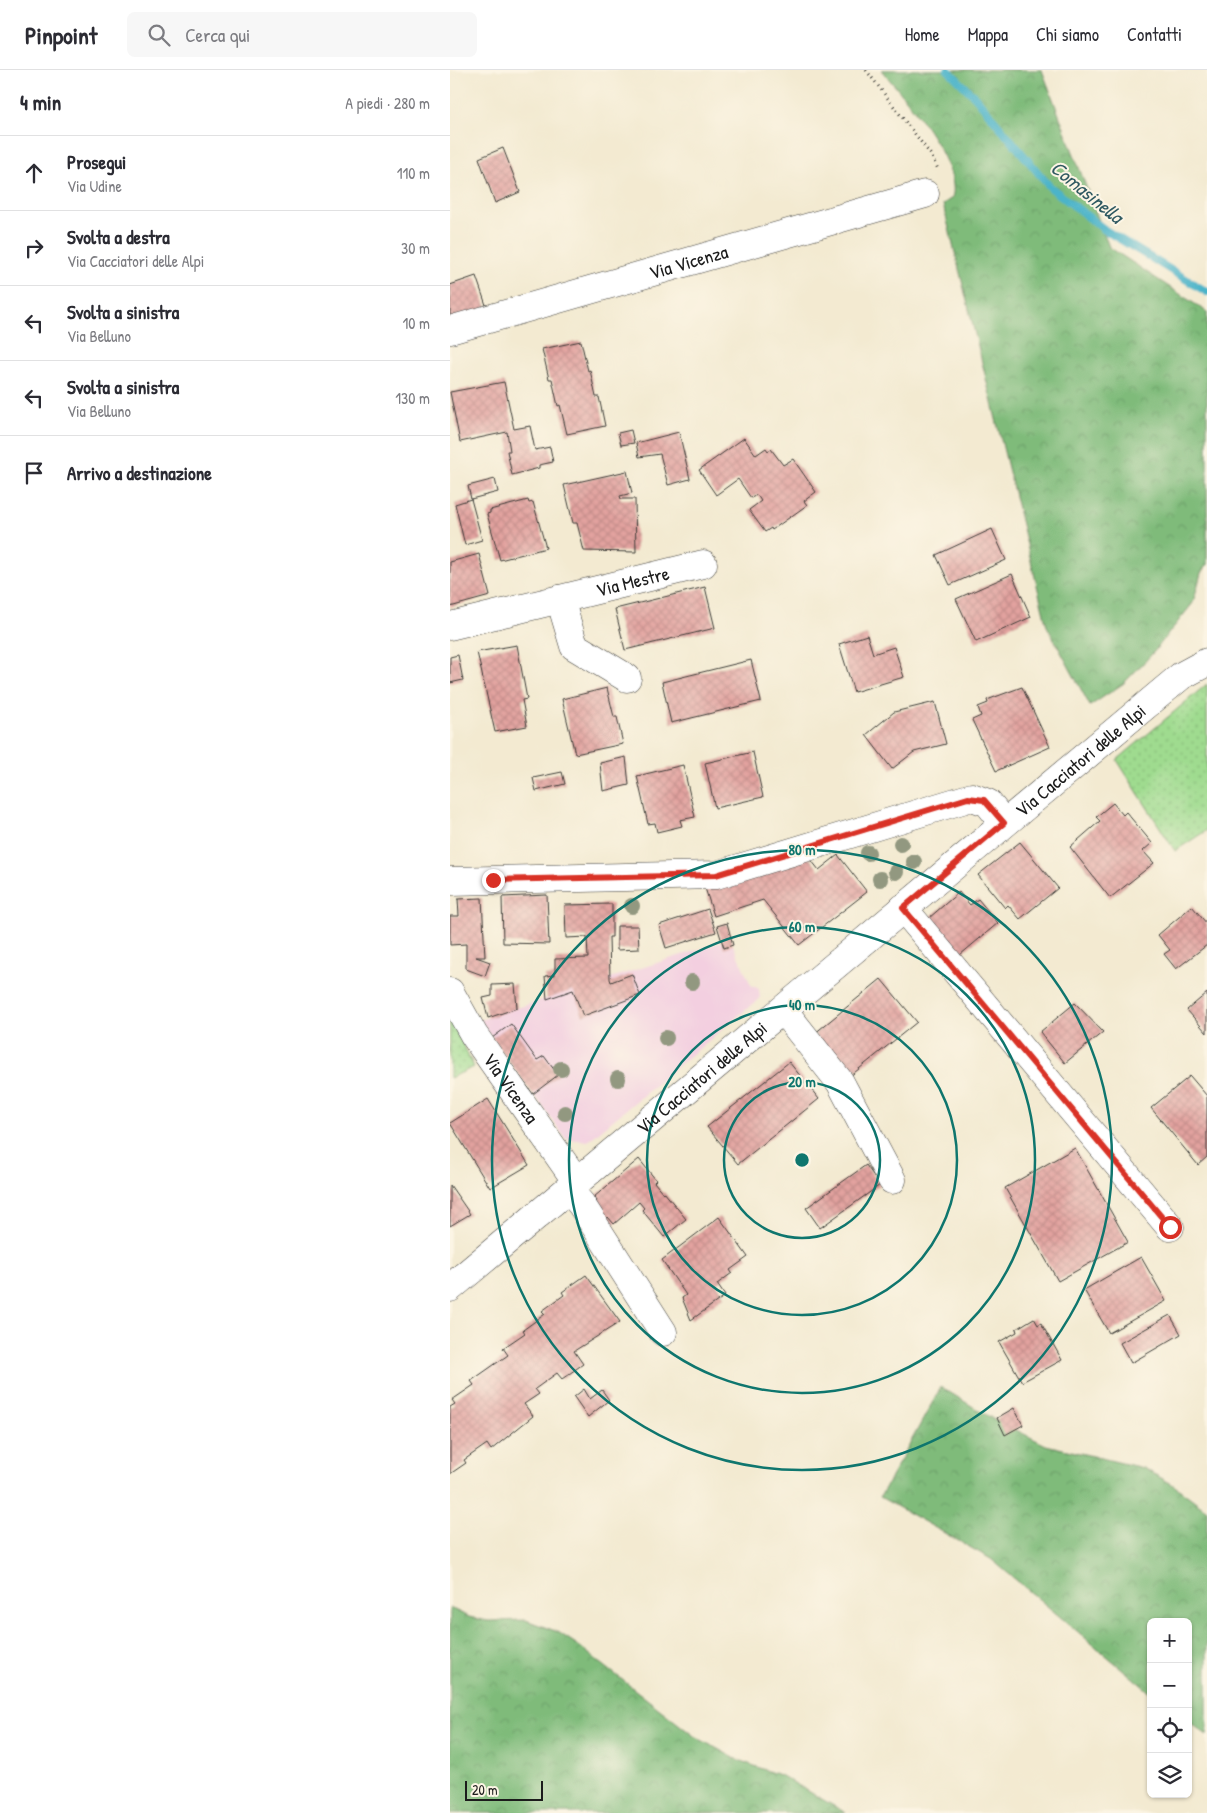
<!DOCTYPE html>
<html lang="it">
<head>
<meta charset="utf-8">
<style>
	body { margin:0; font-family:"Patrick Hand",sans-serif; background:#f7f7f7; color:#2b2b33 }
	.controls { position:absolute; right:15px; bottom:15px; display:grid; overflow:hidden; border-radius:8px; box-shadow:0 1px 4px #0004 }
	.controls button { width:45px; height:45px; display:grid; place-items:center; padding:0; border:0; border-bottom:1px solid #e1e1e2; background:#fff; color:#2b2b33; font:25px sans-serif }
	.scale { position:absolute; left:15px; bottom:12px; width:78px; box-sizing:border-box; padding-left:5px; border:2px solid #1c1c1c; border-top:0; font-size:14px; line-height:18px; white-space:nowrap; color:#1c1c1c; -webkit-text-stroke:4px #fcf5e5; paint-order:stroke }
	.stop { position:absolute; width:15px; height:15px; margin:-11px; border:4px solid #d93025; border-radius:50%; background:#fff }
	.stop.end { background:#d93025; border-color:#fff; box-shadow:0 1px 5px #0008 }
	.list { margin:0; padding:0; list-style:none }
	h2 { display:flex; justify-content:space-between; align-items:center; height:65px; margin:0; padding:0 20px; font-size:21px }
	h2 small { font-size:16px; font-weight:400; color:#7c7c81 }
	.list li { display:grid; grid-template-columns:32px 1fr auto; gap:15px; align-items:center; box-sizing:border-box; height:75px; padding:0 20px; border-top:1px solid #e1e1e2 }
	.list b { display:block; font-size:19px; white-space:nowrap }
	.list p { margin:0; font-size:16px; white-space:nowrap; color:#7c7c81 }
	.list em { font-size:16px; font-style:normal; color:#7c7c81 }
	.icon { flex:none; width:28px; height:28px; fill:none; stroke:currentColor; stroke-width:2; stroke-linecap:round; stroke-linejoin:round }
	.map { position:relative; flex:none; width:757px; height:1743px; overflow:hidden }
	header { display:flex; align-items:center; gap:30px; box-sizing:border-box; height:70px; padding:0 25px; background:#fff; border-bottom:1px solid #e1e1e2 }
	header strong { font-size:24px }
	nav { display:flex; gap:28px; margin-inline-start:auto; font-size:18px }
	.search { width:350px; height:45px; background:#f7f7f7; display:flex; align-items:center; gap:12px; box-sizing:border-box; padding:0 18px; border-radius:8px; color:#7c7c81; font-size:19px }
	main { display:flex }
	aside { flex:1; background:#fff }
	.map>svg:first-child { display:block }
	.built { fill:#f3cfe0 }
	.grass { fill:url(#grass-dots); stroke:#5e7c56 }
	.forest { fill:url(#forest-crowns); stroke:#4e6c4b }
	.lines { fill:none; stroke-linecap:round; stroke-linejoin:round }
	.stream { stroke:#4bb4c9; stroke-width:8 }
	.building { fill:url(#building-cross-hatch) }
	.minor-casing { stroke:#3c3b37; stroke-width:29 }
	.path { stroke:#3c3b37; stroke-width:3; stroke-dasharray:1 4; stroke-linecap:butt }
	.minor { stroke:#fff; stroke-width:28 }
	.tree { fill:#929880 }
	.route { stroke:#d93025; stroke-width:6 }
	.ring { fill:none; stroke:#0f766e; stroke-width:2.5 }
	.labels { text-anchor:middle; stroke-width:4; stroke-linejoin:round; paint-order:stroke }
	.street-label { font-size:19px; fill:#1c1c1c; stroke:#fcf5e5 }
	.water-label { font-size:20px; font-style:italic; fill:#2f5961; stroke:#fcf5e5 }
	.centre { fill:#0f766e; stroke:#fcf5e5; stroke-width:2.5 }
	.ring-label { font-size:15px; text-anchor:middle; font-weight:bold; fill:#0f766e; stroke:#fcf5e5; stroke-width:4; stroke-linejoin:round; paint-order:stroke }
</style>
</head>
<body>
<header>
<strong>Pinpoint</strong>
<div class="search"><svg class="icon" aria-label="search" viewBox="0 0 24 24"><circle cx="10" cy="10" r="6"/><path d="M15 15l6 6"/></svg>Cerca qui</div>
<nav><a>Home</a><a>Mappa</a><a>Chi siamo</a><a>Contatti</a></nav>
</header>
<main>
<aside>
<h2>4 min<small>A piedi · 280 m</small></h2>
<ul class="list">
<li><svg class="icon" aria-label="ahead" viewBox="0 0 24 24"><path d="M12 20V5M6 11l6-6 6 6"/></svg><div><b>Prosegui</b><p>Via Udine</p></div><em>110 m</em></li>
<li><svg class="icon" aria-label="right" viewBox="0 0 24 24"><path d="M7 20v-9h11M14 6l5 5-5 5"/></svg><div><b>Svolta a destra</b><p>Via Cacciatori delle Alpi</p></div><em>30 m</em></li>
<li><svg class="icon" aria-label="left" viewBox="0 0 24 24"><path d="M17 20v-9H6M10 6l-5 5 5 5"/></svg><div><b>Svolta a sinistra</b><p>Via Belluno</p></div><em>10 m</em></li>
<li><svg class="icon" aria-label="left" viewBox="0 0 24 24"><path d="M17 20v-9H6M10 6l-5 5 5 5"/></svg><div><b>Svolta a sinistra</b><p>Via Belluno</p></div><em>130 m</em></li>
<li><svg class="icon" aria-label="arrive" viewBox="0 0 24 24"><path d="M6 21V4h12l-3 4 3 4H6"/></svg><div><b>Arrivo a destinazione</b></div></li>
</ul>
</aside>
<div class="map">
<svg width="757" height="1743" viewBox="0 0 757 1743">
	<defs>
		<pattern id="grass-dots" width="8" height="8" patternUnits="userSpaceOnUse" patternTransform="scale(1.25)"><rect width="8" height="8" fill="#9fdb8f"/><path d="M2 2h.1M6 6h.1" fill="none" stroke="#88bb7b" stroke-width="1.8" stroke-linecap="round"/></pattern>
		<pattern id="forest-crowns" width="20" height="18" patternUnits="userSpaceOnUse" patternTransform="scale(1.25)"><rect width="20" height="18" fill="#7fbb7a"/><path d="M2 6a3 3 0 1 1 6 0M12 15a3 3 0 1 1 6 0" fill="none" stroke="#6da069"/></pattern>
		<pattern id="building-cross-hatch" width="8" height="8" patternUnits="userSpaceOnUse" patternTransform="scale(1.25)"><rect width="8" height="8" fill="#e2a29f"/><path d="M0 0l8 8M0 8l8-8" fill="none" stroke="#c18b88"/></pattern>
	</defs>
	<rect width="100%" height="100%" fill="#fcf5e5"/>
	<filter id="ink" filterUnits="userSpaceOnUse"><feTurbulence type="fractalNoise" baseFrequency=".02" numOctaves="2"/><feDisplacementMap in="SourceGraphic" scale="10" xChannelSelector="R" yChannelSelector="G"/><feConvolveMatrix kernelMatrix="1 2 1 2 8 2 1 2 1" color-interpolation-filters="sRGB"/></filter>
	<filter id="wash" filterUnits="userSpaceOnUse"><feTurbulence type="fractalNoise" baseFrequency=".0096" numOctaves="4" result="noise"/><feDisplacementMap in="SourceGraphic" scale="20" xChannelSelector="R" yChannelSelector="G"/><feGaussianBlur stdDeviation="1.12" result="paint"/><feColorMatrix in="noise" values="0 0 0 0 0 0 0 0 0 0 0 0 0 0 0 0 0 1.4 0 .05"/><feComposite in="paint" operator="in"/></filter>
	<g filter="url(#wash)">
		<rect width="100%" height="100%" fill="#f3ead1"/>
		<path class="built" d="M272,872L274,877L283,875L301,915L309,919L310,928L138,1071L116,1069L30,950Z"/>
		<path class="grass" d="M757,614V760L725,781L667,690Z
			M0,947L24,997L0,1008Z"/>
		<path class="forest" d="M431,0H592L659,177L757,242V494L751,503L743,533L703,583L674,613L640,636L597,556L493,134L502,128C513,96 452,23 431,0Z
			M491,1317L538,1346L596,1375L693,1398L722,1414L757,1440V1665L738,1651V1552H701V1623L541,1489L430,1427Z
			M0,1538L19,1547L38,1551L76,1550L108,1562L129,1576L244,1666L288,1690L332,1706L396,1743H0Z"/>
		<g class="lines">
			<path class="stream" d="M498,0L526,28L600,117L655,160L757,222"/>
		</g>
		<g id="blocks">
			<path class="building" d="M53,78L70,122L45,133L29,88Z
				M26,206L37,238L0,250V215Z
				M131,271L138,301L140,300L146,327H149L155,356L117,364L110,335L108,336L102,309H99L92,279Z
				M54,312L64,359L80,356L85,380L100,377L103,392L89,395V398L62,405L57,381H60L57,362L10,372L0,322Z
				M181,360L184,373L171,375L168,363Z
				M229,362L240,409L218,415L210,384L189,387L186,373Z
				M294,368L306,385L316,378L318,381L321,379L333,395L343,389L366,422L354,431L357,435L322,460L321,458L315,462L299,440L311,431L307,425L301,428L288,409L266,425L249,400Z
				M177,401L182,423L170,426L171,429H185L186,482L134,481L127,453H123L114,415Z
				M45,409L48,422L21,429L18,416Z
				M21,429L32,470L15,475L5,434Z
				M78,430L79,433L83,432L96,478L50,490L37,444L40,443V440Z
				M542,459L556,490L500,515L486,485Z
				M29,484L40,526L0,537V492Z
				M562,504L581,547L526,572L506,529Z
				M255,517L265,558L175,580L165,539Z
				M417,565L423,584L444,577L454,607L404,622L389,574Z
				M67,575L77,629L72,630L77,656L45,662L27,582Z
				M8,585L13,610L0,613V587Z
				M301,590L311,631L221,653L212,612Z
				M572,617L600,677L546,701L522,650L531,646L528,637L538,633L537,630Z
				M157,618L164,647H167L173,674L125,684L112,629Z
				M485,632L496,674L464,682L442,699L416,665L444,642Z
				M303,682L313,727L265,738L255,693Z
				M176,687L179,715L153,721L150,693Z
				M233,695L245,747L230,750L232,756L207,762L205,753L198,754L187,706Z
				M112,702L115,714L86,721L83,708Z
				M663,733L673,745L676,742L702,773L693,781L704,793L660,828L620,777L650,751L646,747Z
				M570,772L608,818L570,849L558,835L555,838L528,805Z
				M388,785L417,822L349,875L313,830L264,846L255,818L358,786L369,800Z
				M509,822L520,835L528,829L548,853L510,885L479,848Z
				M97,825L99,874L53,873L52,827Z
				M32,828L35,887H26L40,892L35,906L16,899V874L0,875V846H9L8,829Z
				M162,834V867H159L160,909L161,912L182,904L190,925L133,946L123,920L97,929L95,906L105,905V889L138,888L137,867L116,868L115,835Z
				M742,836L757,854V875L726,899L714,884L720,880L708,865Z
				M258,839L266,862L216,878L209,855Z
				M277,853L283,875L274,878L267,856Z
				M167,856H188L189,879L167,880Z
				M431,909L467,952L399,1007L364,964Z
				M65,914L67,938L38,948L33,928L42,926V915Z
				M757,923V963L737,940Z
				M625,933L653,962L615,993L590,962Z
				M61,954L87,990L94,986L108,1005L83,1024L42,968Z
				M339,992L369,1029L288,1094L257,1057Z
				M740,1006L757,1026V1087L748,1095L701,1038Z
				M38,1029L79,1095L40,1118L0,1053Z
				M625,1078L678,1172L608,1211L555,1118Z
				M189,1089L206,1110L204,1112L213,1123L214,1122L236,1149L214,1167L192,1140L194,1138L189,1132L164,1154L158,1147L153,1151L142,1135L147,1131L144,1127Z
				M416,1095L430,1115L370,1158L356,1138Z
				M0,1115L20,1144L0,1156Z
				M269,1147L298,1187L280,1200L282,1203L267,1214L275,1226L241,1250L232,1228L236,1225L212,1190Z
				M691,1187L716,1231L659,1263L634,1220Z
				M136,1205L170,1252L124,1281L133,1294L112,1309L107,1303L85,1319L89,1324L74,1334L83,1346L41,1380L37,1374L14,1390L16,1393L0,1404V1337L5,1334L2,1330L24,1315L21,1311L58,1285L53,1278L75,1263L73,1260L95,1244L92,1241L114,1225L112,1222Z
				M720,1245L731,1264L681,1293L670,1273Z
				M584,1248L588,1255L591,1253L612,1290L572,1312L549,1272L567,1262L566,1259Z
				M134,1319L140,1329L152,1320L159,1330L138,1347L124,1327Z
				M564,1338L573,1355L555,1365L547,1348Z"/>
		</g>
	</g>
	<g filter="url(#ink)">
		<use href="#blocks" fill-opacity="0" stroke="#3c3b37" stroke-width="1"/>
		<g class="lines">
			<defs>
				<g id="minor">
					<path id="s1" d="M0,260L475,124"/>
					<path d="M110,529L124,576L177,608"/>
					<path id="s2" d="M0,556L253,494"/>
					<path d="M0,811L266,805L522,727L538,733L554,753"/>
					<path d="M453,838L720,1157"/>
					<path id="s3" d="M0,922L24,965L127,1112"/>
					<path d="M333,940L390,1012L442,1110"/>
					<path d="M118,1119L131,1134L213,1262"/>
					<path id="s4" d="M0,1218L731,606L757,592"/>
				</g>
			</defs>
			<use href="#minor" class="minor-casing"/>
			<path class="path" d="M416,0L481,85L489,101"/>
			<use href="#minor" class="minor"/>
		</g>
		<g class="tree">
			<circle cx="451" cy="774" r="8"/>
			<circle cx="418" cy="783" r="8"/>
			<circle cx="464" cy="792" r="8"/>
			<circle cx="446" cy="802" r="8"/>
			<circle cx="430" cy="809" r="8"/>
			<circle cx="182" cy="836" r="8"/>
			<circle cx="242" cy="912" r="8"/>
			<circle cx="216" cy="968" r="8"/>
			<circle cx="111" cy="999" r="8"/>
			<circle cx="168" cy="1009" r="8"/>
			<circle cx="115" cy="1043" r="8"/>
		</g>
	</g>
	<g class="lines" filter="url(#ink)">
		<path class="route" d="M43,810L266,805L518,728L534,730L554,753L453,838L720,1157"/>
	</g>
	<g class="ring">
		<circle cx="352" cy="1090" r="78"/>
		<circle cx="352" cy="1090" r="155"/>
		<circle cx="352" cy="1090" r="233"/>
		<circle cx="352" cy="1090" r="310"/>
	</g>
	<g class="labels">
		<g class="street-label">
			<text dy="7" stroke="none"><textPath href="#s1" startOffset="248">Via Vicenza</textPath></text>
			<text dy="7" stroke="none"><textPath href="#s2" startOffset="188">Via Mestre</textPath></text>
			<text dy="7" stroke="none"><textPath href="#s4" startOffset="822">Via Cacciatori delle Alpi</textPath></text>
			<text dy="7" stroke="none"><textPath href="#s4" startOffset="328">Via Cacciatori delle Alpi</textPath></text>
			<text dy="7" stroke="none"><textPath href="#s3" startOffset="114">Via Vicenza</textPath></text>
		</g>
		<g class="water-label">
			<text transform="translate(637 122) rotate(39)" y="7">Comasinella</text>
		</g>
	</g>
	<circle cx="352" cy="1090" r="8" class="centre"/>
	<g class="ring-label">
		<text x="352" y="785">80 m</text>
		<text x="352" y="862">60 m</text>
		<text x="352" y="940">40 m</text>
		<text x="352" y="1017">20 m</text>
	</g>
</svg>
<div class="controls">
<button>+</button>
<button>−</button>
<button><svg class="icon" aria-label="locate" viewBox="0 0 24 24"><circle cx="12" cy="12" r="6"/><path d="M12 2v4M12 18v4M2 12h4M18 12h4"/></svg></button>
<button><svg class="icon" aria-label="layers" viewBox="0 0 24 24"><path d="M12 4l9 5-9 5-9-5zM3 14l9 5 9-5"/></svg></button>
</div>
<div class="scale">20 m</div>
<div class="stop" style="left:720px;top:1157px"></div>
<div class="stop end" style="left:43px;top:810px"></div>
</div>
</main>
</body>
</html>
